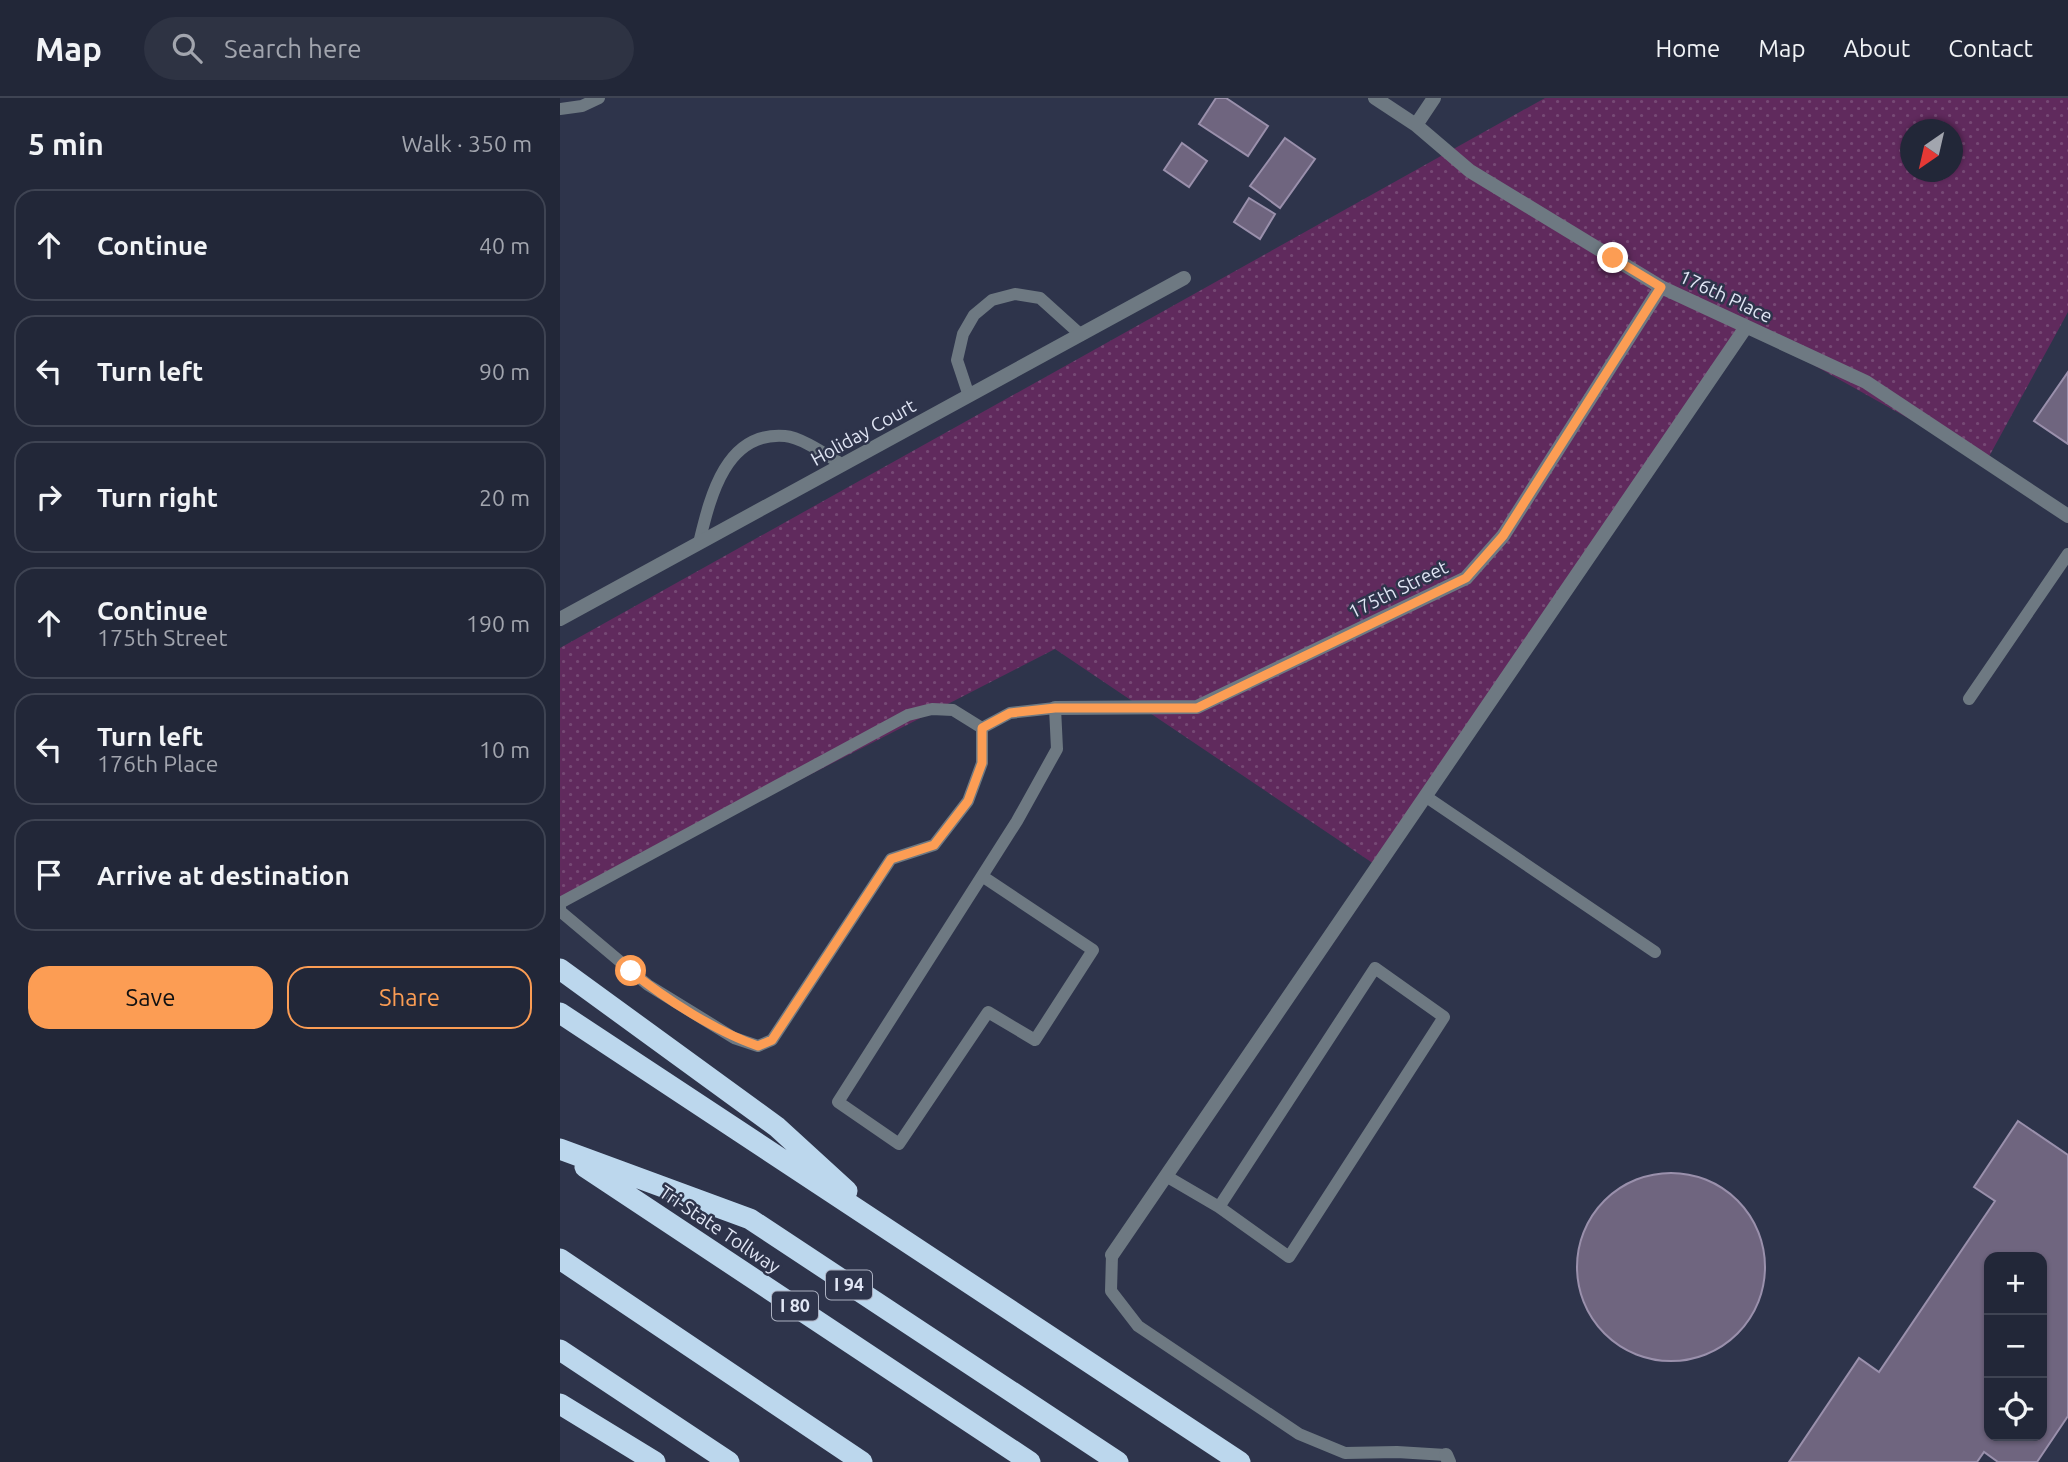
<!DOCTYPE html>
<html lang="en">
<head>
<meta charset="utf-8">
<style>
	body { margin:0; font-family:Ubuntu,sans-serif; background:#2e3343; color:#f1f3f6 }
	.controls { position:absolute; right:21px; bottom:21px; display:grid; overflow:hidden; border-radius:14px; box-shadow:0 2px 5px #0004 }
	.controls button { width:63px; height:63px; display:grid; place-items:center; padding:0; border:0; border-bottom:2px solid #3f4453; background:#222738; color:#f1f3f6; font:35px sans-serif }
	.compass { position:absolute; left:1340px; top:21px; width:63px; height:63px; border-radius:50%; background:#222738; box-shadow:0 2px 5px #0004; rotate:214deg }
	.stop { position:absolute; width:21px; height:21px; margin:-16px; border:5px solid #fc9d54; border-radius:50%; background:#fff }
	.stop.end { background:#fc9d54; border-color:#fff; box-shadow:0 2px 7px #0008 }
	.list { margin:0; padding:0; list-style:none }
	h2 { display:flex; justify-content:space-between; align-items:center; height:91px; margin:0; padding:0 28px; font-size:30px }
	h2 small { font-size:23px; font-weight:400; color:#a2a5ae }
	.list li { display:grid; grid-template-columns:46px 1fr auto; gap:21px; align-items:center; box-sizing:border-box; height:112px; margin:0 14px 14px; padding:0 14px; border:2px solid #3f4453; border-radius:21px }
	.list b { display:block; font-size:26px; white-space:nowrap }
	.list p { margin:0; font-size:23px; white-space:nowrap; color:#a2a5ae }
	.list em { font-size:23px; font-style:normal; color:#a2a5ae }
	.actions { display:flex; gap:14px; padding:21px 28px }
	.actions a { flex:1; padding:16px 0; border:2px solid #fc9d54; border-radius:21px; text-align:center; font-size:24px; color:#fc9d54 }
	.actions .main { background:#fc9d54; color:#111 }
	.icon { flex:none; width:38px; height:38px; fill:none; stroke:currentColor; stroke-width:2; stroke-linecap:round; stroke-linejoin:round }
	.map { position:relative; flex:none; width:1508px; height:1364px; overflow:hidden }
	header { display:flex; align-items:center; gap:42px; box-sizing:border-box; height:98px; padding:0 35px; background:#222738; border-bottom:2px solid #3f4453 }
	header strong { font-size:33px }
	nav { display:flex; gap:38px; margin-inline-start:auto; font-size:24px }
	.search { width:490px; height:63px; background:#2e3343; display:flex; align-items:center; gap:18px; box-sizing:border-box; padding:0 24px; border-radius:38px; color:#a2a5ae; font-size:26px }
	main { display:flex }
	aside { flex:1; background:#222738 }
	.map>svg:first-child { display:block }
	.grass { fill:url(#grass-dots); fill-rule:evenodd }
	.building { fill:#6f657f; stroke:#9a90ac; stroke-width:2; fill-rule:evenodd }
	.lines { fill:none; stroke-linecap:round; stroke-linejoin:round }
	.lane { stroke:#6e7982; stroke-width:12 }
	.street { stroke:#6e7982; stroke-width:14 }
	.highway { stroke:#bcd7ed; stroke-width:21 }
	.route { stroke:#fc9d54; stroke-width:9 }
	.labels { text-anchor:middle; stroke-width:5; stroke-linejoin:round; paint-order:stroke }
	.shield { fill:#2e344b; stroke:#abb0c1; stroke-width:2 }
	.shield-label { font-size:18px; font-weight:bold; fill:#e0e5f4 }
	.street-label { font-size:19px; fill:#e0e5f4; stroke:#2e344b }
</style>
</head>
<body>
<header>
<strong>Map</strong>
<div class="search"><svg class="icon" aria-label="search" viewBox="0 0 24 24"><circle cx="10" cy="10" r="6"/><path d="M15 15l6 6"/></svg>Search here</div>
<nav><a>Home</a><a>Map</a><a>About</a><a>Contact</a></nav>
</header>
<main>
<aside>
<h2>5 min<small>Walk · 350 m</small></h2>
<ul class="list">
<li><svg class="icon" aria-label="ahead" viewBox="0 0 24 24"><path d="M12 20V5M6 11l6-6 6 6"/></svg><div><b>Continue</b></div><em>40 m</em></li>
<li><svg class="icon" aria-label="left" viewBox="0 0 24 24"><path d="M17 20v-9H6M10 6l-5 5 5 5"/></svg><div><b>Turn left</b></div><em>90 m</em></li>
<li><svg class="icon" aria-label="right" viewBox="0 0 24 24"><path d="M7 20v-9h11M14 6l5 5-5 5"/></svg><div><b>Turn right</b></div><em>20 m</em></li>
<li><svg class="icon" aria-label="ahead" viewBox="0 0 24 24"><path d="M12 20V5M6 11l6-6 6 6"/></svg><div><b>Continue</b><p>175th Street</p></div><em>190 m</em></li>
<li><svg class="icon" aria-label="left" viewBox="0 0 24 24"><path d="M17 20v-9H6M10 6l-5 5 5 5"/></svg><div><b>Turn left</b><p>176th Place</p></div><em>10 m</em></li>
<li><svg class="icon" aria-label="arrive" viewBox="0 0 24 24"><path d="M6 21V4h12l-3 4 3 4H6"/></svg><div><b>Arrive at destination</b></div></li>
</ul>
<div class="actions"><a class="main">Save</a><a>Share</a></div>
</aside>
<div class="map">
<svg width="1508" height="1364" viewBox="0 0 1508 1364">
	<defs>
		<pattern id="grass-dots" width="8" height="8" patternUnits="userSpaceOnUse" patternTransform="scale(1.75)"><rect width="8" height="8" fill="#602a5d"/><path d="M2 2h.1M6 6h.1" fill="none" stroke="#764975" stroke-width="1.8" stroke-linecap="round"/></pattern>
	</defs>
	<rect width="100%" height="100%" fill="#2e344b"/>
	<path class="grass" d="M985,0H1508V214L1426,364L1186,229L817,768L495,551L0,805V550ZM1350,32H1392V74H1350Z"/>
	<path class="building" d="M656,0H666L708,28L688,58L639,26Z
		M725,40L755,61L720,110L690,88Z
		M622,45L647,63L629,89L604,72Z
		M689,100L715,116L700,141L674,124Z
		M1508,274V346L1474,323Z
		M1458,1023L1508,1057V1318L1477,1364H1438L1424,1354L1417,1364H1229L1299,1260L1319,1274L1435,1103L1414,1089ZM1429,1159H1482V1338H1429Z
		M1017 1169a94 94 0 1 1 188 0a94 94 0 1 1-188 0Z"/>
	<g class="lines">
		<path class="lane" d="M0,11L22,8L39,0
			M409,298L397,262L403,236L414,217L432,202L455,196L480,200L521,237
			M139,445C150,400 165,333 225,338C241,339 268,358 283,367
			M1409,601L1508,456
			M372,611L393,612L422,630V665L408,703L374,747L331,761L212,942L198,948L174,940L88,887L0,813V805L348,617Z
			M865,698L1095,854
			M422,778L533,852L475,942L428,914L339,1046L278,1004Z
			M422,778L457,723L497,651L495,610L450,615L422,630
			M606,1078L659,1109L729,1159L884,919L815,870L659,1109
			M552,1157L551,1193L578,1228L739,1336L785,1355L837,1354L886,1357"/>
		<path class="street" d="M815,0L856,27L910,73L1101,189L1306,284L1508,418
			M856,27L874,0
			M0,521L624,180
			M495,610L637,609L906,480L943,438L1101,189
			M552,1157L1186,229
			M886,1357L889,1364"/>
		<path class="highway" d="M0,871L217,1029L287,1093
			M0,915L680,1364
			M0,1051L190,1121L558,1364
			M25,1069L470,1364
			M0,1161L302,1364
			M0,1252L169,1364
			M0,1306L95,1364"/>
	</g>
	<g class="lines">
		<path class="route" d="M71,873C105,901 157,934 198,948L212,942L331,761L374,747L408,703L422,665V630L450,615L495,610H637L906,480L943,438L1101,189L1053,160"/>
	</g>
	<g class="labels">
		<g class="shield">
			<rect x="266" y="1172.5" width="46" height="29" rx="5"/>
			<rect x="212" y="1193.5" width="46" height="29" rx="5"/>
		</g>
		<g class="shield-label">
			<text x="289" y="1193">I 94</text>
			<text x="235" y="1214">I 80</text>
		</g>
		<g class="street-label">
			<text transform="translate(1166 198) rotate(25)" y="7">176th Place</text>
			<text transform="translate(303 334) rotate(-29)" y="7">Holiday Court</text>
			<text transform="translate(838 491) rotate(-26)" y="7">175th Street</text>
			<text transform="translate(160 1131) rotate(34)" y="7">Tri-State Tollway</text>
		</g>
	</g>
</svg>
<div class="controls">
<button>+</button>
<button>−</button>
<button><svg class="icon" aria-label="locate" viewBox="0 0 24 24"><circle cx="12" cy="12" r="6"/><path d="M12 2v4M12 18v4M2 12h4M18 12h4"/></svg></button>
</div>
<svg class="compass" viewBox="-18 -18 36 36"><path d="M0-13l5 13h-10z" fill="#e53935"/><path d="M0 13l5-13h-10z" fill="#a2a5ae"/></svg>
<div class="stop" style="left:71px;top:873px"></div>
<div class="stop end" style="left:1053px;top:160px"></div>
</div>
</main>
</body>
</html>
